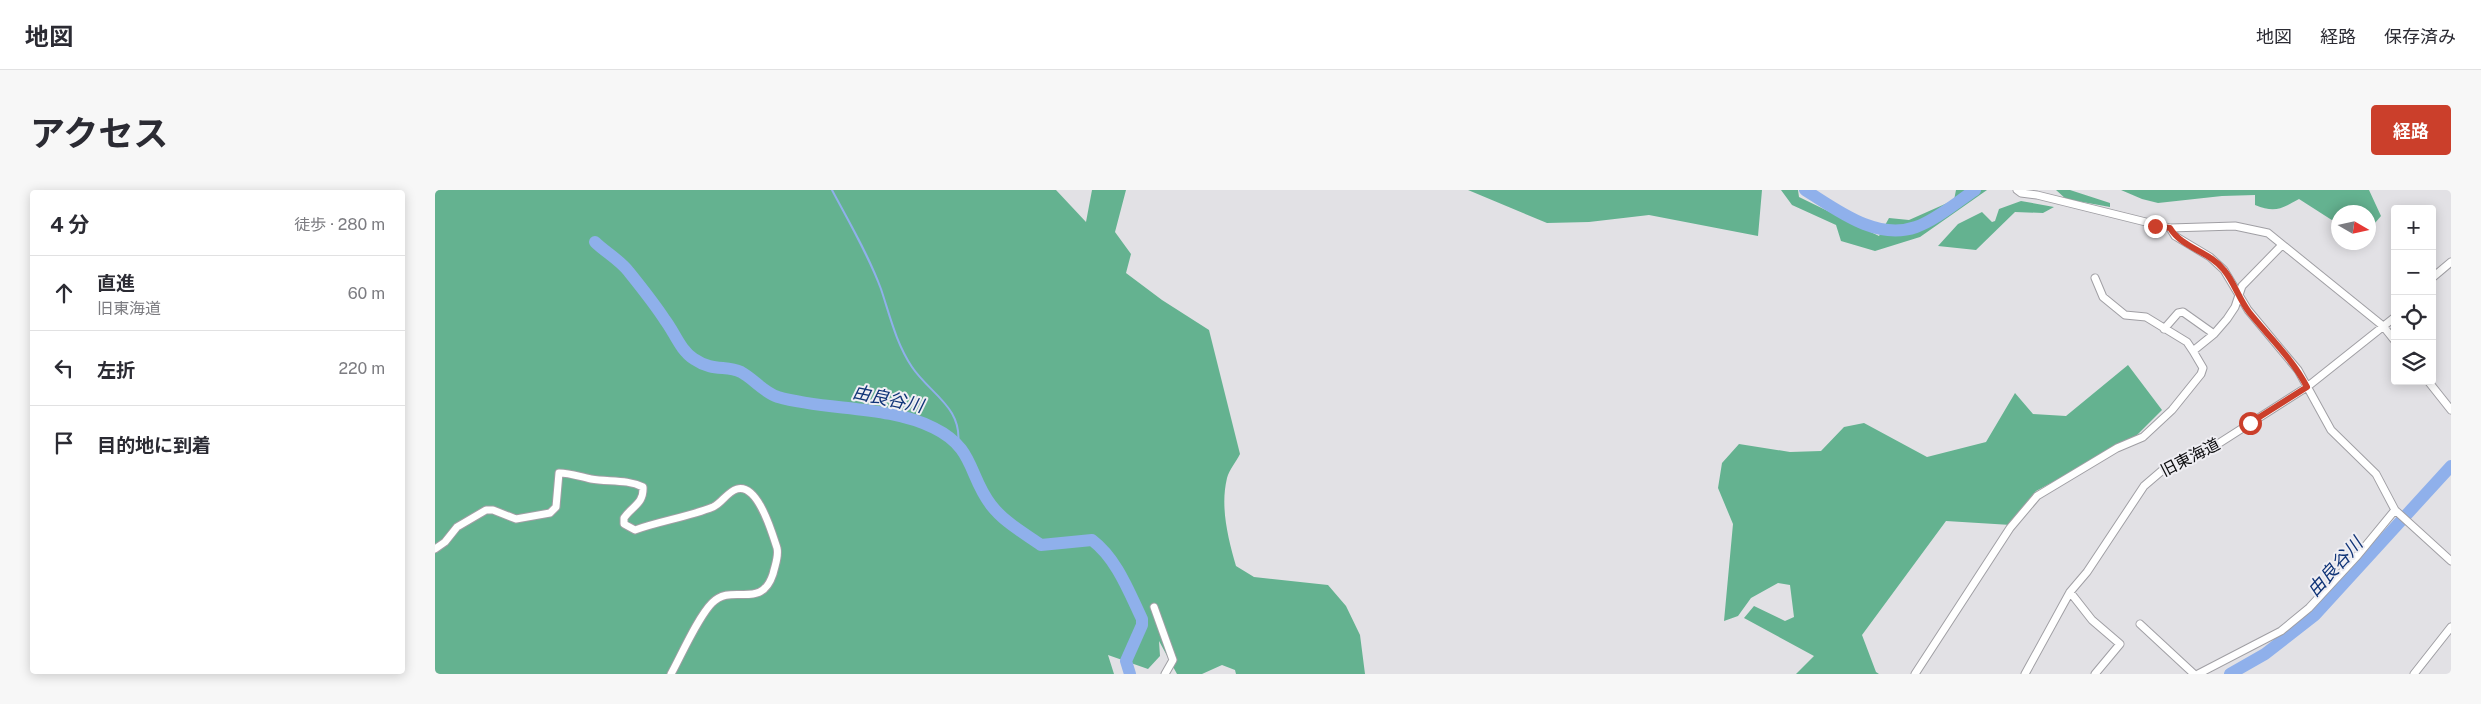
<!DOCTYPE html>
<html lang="ja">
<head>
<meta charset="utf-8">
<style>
	body { margin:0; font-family:"Public Sans","Noto Sans JP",sans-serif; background:#f7f7f7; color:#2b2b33 }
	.controls { position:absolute; right:15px; top:15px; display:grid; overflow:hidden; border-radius:5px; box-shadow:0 2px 12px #0003 }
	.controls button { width:45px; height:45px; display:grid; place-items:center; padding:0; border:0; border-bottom:1px solid #e1e1e2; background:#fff; color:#2b2b33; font:25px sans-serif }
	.compass { position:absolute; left:1896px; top:15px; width:45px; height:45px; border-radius:50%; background:#fff; box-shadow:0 2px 12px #0003; rotate:99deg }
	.stop { position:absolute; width:15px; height:15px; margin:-11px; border:4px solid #cb3f2b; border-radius:50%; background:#fff }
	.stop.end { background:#cb3f2b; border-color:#fff; box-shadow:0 1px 5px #0008 }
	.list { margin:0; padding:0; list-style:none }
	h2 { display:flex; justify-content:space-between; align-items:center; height:65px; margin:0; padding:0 20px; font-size:21px }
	h2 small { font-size:16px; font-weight:400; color:#7c7c81 }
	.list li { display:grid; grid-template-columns:32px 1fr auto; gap:15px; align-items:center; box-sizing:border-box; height:75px; padding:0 20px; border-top:1px solid #e1e1e2 }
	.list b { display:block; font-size:19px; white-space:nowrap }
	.list p { margin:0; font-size:16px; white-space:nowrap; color:#7c7c81 }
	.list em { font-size:16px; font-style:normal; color:#7c7c81 }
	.icon { flex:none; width:28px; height:28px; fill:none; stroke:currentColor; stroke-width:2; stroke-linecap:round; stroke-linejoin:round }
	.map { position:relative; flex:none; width:2016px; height:484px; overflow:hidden; border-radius:5px }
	header { display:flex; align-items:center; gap:30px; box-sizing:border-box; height:70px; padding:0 25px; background:#fff; border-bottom:1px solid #e1e1e2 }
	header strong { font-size:24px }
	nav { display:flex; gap:28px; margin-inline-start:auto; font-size:18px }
	.intro { display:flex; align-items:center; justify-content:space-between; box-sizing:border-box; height:120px; padding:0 30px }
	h1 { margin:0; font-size:35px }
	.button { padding:12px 22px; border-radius:5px; background:#cb3f2b; color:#fff; font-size:18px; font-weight:700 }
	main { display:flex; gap:30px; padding:0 30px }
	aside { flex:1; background:#fff; border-radius:5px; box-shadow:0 2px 12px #0003 }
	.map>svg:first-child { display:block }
	.forest { fill:#64b290 }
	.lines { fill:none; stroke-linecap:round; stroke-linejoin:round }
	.stream { stroke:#8fb0eb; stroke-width:2 }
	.river { stroke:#8fb0eb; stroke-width:12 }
	.minor-casing { stroke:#a09fa4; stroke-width:9 }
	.minor { stroke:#fff; stroke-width:7 }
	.route { stroke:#cb3f2b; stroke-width:6 }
	.labels { text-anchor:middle; stroke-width:4; stroke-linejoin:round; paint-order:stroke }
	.street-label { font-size:16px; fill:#0c0c0e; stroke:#efeef3 }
	.water-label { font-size:18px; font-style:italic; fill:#103477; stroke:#efeef3 }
</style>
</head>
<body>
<header>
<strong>地図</strong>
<nav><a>地図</a><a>経路</a><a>保存済み</a></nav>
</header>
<div class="intro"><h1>アクセス</h1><a class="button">経路</a></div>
<main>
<aside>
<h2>4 分<small>徒歩 · 280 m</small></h2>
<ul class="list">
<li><svg class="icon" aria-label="ahead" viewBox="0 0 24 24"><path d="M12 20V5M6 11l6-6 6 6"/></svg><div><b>直進</b><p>旧東海道</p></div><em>60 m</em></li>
<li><svg class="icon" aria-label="left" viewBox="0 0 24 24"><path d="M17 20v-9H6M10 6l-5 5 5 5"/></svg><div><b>左折</b></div><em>220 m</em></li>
<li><svg class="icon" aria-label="arrive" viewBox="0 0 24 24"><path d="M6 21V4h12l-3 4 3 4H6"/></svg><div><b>目的地に到着</b></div></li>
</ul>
</aside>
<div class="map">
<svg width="2016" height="484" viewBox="0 0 2016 484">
	<rect width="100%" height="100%" fill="#e2e1e5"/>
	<path class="forest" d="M0,0H621L651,32L657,0H691L680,42L696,64L691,83L727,110L774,140L805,264C801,272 794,280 792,288C785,317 793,348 801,376L819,387L893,395L911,416L925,445L930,484H801L800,480L787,475L767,484H742L724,451L725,466L713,479L673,465L679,484H0Z
		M1033,0H1327L1323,46L1214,25L1154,32L1112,33Z
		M1346,0H1363L1364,7L1444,46L1454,28L1474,30L1519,10L1521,0H1552L1485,47L1440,61L1406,51L1401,35L1357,15Z
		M1621,0H1635L1675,13V17L1631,9Z
		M1686,0H1934L1946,26L1934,40V22H1904L1903,34L1864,9C1846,19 1840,23 1820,15V5L1787,6L1723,13L1707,9Z
		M1586,11L1619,17L1608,23L1580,22L1541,60L1503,56L1523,34L1547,22L1557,32L1560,31L1564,19Z
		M1693,175L1727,220L1698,249L1601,301L1576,335L1511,331L1427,445L1441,482L1444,484H1361L1379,466L1309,428L1319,416L1350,431L1359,427L1355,395L1343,393L1316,408L1303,426L1289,431L1298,334L1283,298L1287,273L1304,254L1355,262L1386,261L1409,237L1429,233L1492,267L1551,252L1580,203L1598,224L1631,226Z"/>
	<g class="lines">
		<path class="stream" d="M397,0C414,32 433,64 446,99C455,126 461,153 477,177C495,204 528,217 523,255"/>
		<path class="river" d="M1370,0C1402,20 1441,51 1481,37C1501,30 1522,12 1540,0
			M160,52C170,62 185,70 194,82C206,97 219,113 230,130C240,143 245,160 259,169C278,182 291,175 306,182C319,189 328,202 343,207C392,221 453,215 499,238C540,258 533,285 556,315C569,332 589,343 606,355L657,350C682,369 694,402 707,429V435L691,471L695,484
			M1795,484L1830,464L1880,425L2016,276"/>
		<defs>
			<path id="minor" d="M1582,0L1586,3L1602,5L1735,38L1800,36L1833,43L1948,136L1960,151
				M1735,38L1740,46L1775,67L1789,80L1813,120L1863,180L1896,240L1941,284L1960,320L2016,371
				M1660,88L1668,107L1690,125L1711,127L1752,152L1758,161
				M1997,88L2016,72
				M1729,139L1743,123L1748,122L1779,144
				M1993,191L2016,220
				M0,359L10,352L22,337L51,320H58L81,329L115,323L121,317L124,283C136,283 145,287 156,289C174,292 192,289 208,297C209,314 197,316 189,328V334L200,340C225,331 253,327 278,317C287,313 292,302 302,299C323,293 337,343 342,358C344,367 340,375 338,384C326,421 297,392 277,413C263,427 246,466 236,484
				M1635,402L1657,430L1685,454L1660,484
				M719,417L738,470L730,484
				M1705,434L1759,484
				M1480,484L1575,338L1602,306L1682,258L1708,247L1737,220L1766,184L1768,178L1758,161L1779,144L1792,129L1800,117L1807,96L1847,55
				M1590,484L1635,402L1652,382L1709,296L1730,278L1775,259L1872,197L1960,127
				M1763,484L1846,441L1874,418L1923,365L1960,320
				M1979,484L2016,437"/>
		</defs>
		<use href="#minor" class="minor-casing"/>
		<use href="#minor" class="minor"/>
	</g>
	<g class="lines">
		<path class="route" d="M1720,36L1735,38C1747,58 1774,61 1789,80C1799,92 1804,109 1814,122C1834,147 1857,168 1872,197L1815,233"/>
	</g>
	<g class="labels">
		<g class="street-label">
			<text transform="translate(1755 267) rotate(-27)" y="6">旧東海道</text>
		</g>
		<g class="water-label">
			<text transform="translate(453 209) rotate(12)" y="6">由良谷川</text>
			<text transform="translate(1900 377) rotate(-48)" y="6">由良谷川</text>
		</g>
	</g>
</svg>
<div class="controls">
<button>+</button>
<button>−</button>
<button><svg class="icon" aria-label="locate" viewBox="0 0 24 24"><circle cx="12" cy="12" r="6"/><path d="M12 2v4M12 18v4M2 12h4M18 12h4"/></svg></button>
<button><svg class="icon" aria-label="layers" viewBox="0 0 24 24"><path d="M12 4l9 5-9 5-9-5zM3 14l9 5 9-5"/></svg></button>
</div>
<svg class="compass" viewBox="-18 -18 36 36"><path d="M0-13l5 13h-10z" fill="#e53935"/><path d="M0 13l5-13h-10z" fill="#7c7c81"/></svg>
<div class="stop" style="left:1815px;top:233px"></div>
<div class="stop end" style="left:1720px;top:36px"></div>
</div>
</main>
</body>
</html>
